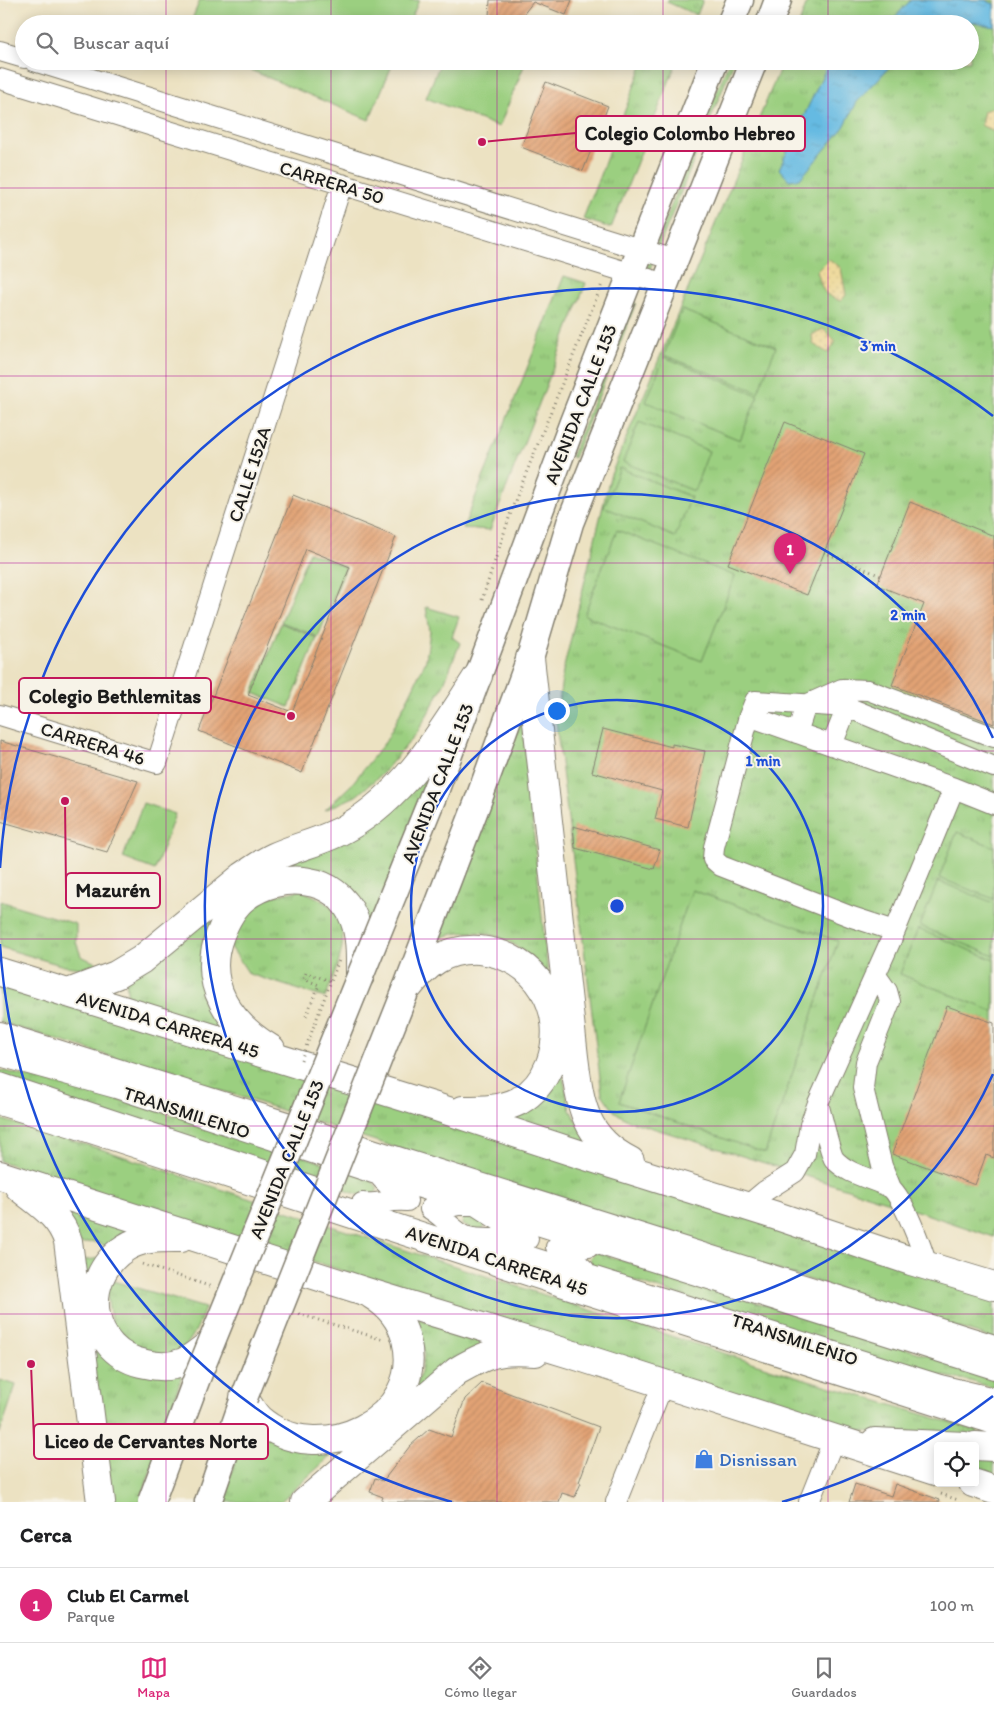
<!DOCTYPE html>
<html lang="es">
<head>
<meta charset="utf-8">
<style>
	body { margin:0; font-family:Itim,sans-serif; background:#f6f6f6; color:#202124 }
	.controls { position:absolute; right:15px; bottom:15px; display:grid; overflow:hidden; border-radius:5px; box-shadow:0 2px 12px #0003 }
	.controls button { width:45px; height:45px; display:grid; place-items:center; padding:0; border:0; border-bottom:1px solid #e0e0e0; background:#fff; color:#202124; font:25px sans-serif }
	.you { position:absolute; left:556px; top:710px; width:18px; height:18px; margin:-12px; border:4px solid #fff; border-radius:50%; background:#1a73e8; box-shadow:0 0 0 8px #1a73e833 }
	.badge { display:grid; place-items:center; width:32px; height:32px; border-radius:50%; background:#db2777; color:#fff; font-size:16px; font-weight:700 }
	.pin { position:absolute; translate:-50% -41px; filter:drop-shadow(0 1px 2px #0008) }
	.pin::after { content:''; position:absolute; top:26px; width:18px; height:15px; background:inherit; clip-path:polygon(0 0,100% 0,50% 100%) }
	.list { margin:0; padding:0; list-style:none }
	h2 { display:flex; justify-content:space-between; align-items:center; height:65px; margin:0; padding:0 20px; font-size:21px }
	h2 small { font-size:16px; font-weight:400; color:#757577 }
	.list li { display:grid; grid-template-columns:32px 1fr auto; gap:15px; align-items:center; box-sizing:border-box; height:75px; padding:0 20px; border-top:1px solid #e0e0e0 }
	.list b { display:block; font-size:19px; white-space:nowrap }
	.list p { margin:0; font-size:16px; white-space:nowrap; color:#757577 }
	.list em { font-size:16px; font-style:normal; color:#757577 }
	.icon { flex:none; width:28px; height:28px; fill:none; stroke:currentColor; stroke-width:2; stroke-linecap:round; stroke-linejoin:round }
	.map { position:relative; flex:none; width:994px; height:1502px; overflow:hidden }
	.search { position:absolute; background:#fff; box-shadow:0 2px 12px #0003; left:15px; right:15px; top:15px; height:55px; display:flex; align-items:center; gap:12px; box-sizing:border-box; padding:0 18px; border-radius:28px; color:#757577; font-size:19px }
	.sheet { height:140px; background:#fff }
	nav { display:flex; justify-content:space-around; align-items:center; box-sizing:border-box; height:70px; border-top:1px solid #e0e0e0; background:#fff; font-size:14px; color:#757577 }
	nav a { display:grid; justify-items:center; gap:2px }
	nav .on { color:#db2777 }
	.map>svg:first-child { display:block }
	.grass { fill:url(#grass-tufts); stroke:#5c764e }
	.sand { fill:url(#sand-dots); stroke:#857b5d }
	.park { fill:#9bcf80; stroke:#5c764e }
	.water { fill:url(#water-ripples); stroke:#406b7f }
	.building { fill:url(#building-hatch); fill-rule:evenodd }
	.lines { fill:none; stroke-linecap:round; stroke-linejoin:round }
	.minor-casing { stroke:#847f6f; stroke-width:22 }
	.major-casing { stroke:#847f6f; stroke-width:29 }
	.highway-casing { stroke:#847f6f; stroke-width:30 }
	.path { stroke:#847f6f; stroke-width:3; stroke-dasharray:1 4; stroke-linecap:butt }
	.minor { stroke:#fff; stroke-width:20 }
	.major { stroke:#fff; stroke-width:26 }
	.highway { stroke:#fff; stroke-width:28 }
	.major-bridge-casing { stroke:#847f6f; stroke-width:29; stroke-linecap:butt }
	.path-bridge { stroke:#847f6f; stroke-width:3; stroke-dasharray:1 4; stroke-linecap:butt }
	.major-bridge { stroke:#fff; stroke-width:26 }
	.grid { fill:none; stroke:#b5179e; stroke-width:1; stroke-opacity:0.55 }
	.ring { fill:none; stroke:#1d4ed8; stroke-width:2.5 }
	.labels { text-anchor:middle; stroke-width:4; stroke-linejoin:round; paint-order:stroke }
	.street-label { font-size:19px; fill:#1c1c1c; stroke:#f7f3e8 }
	.shop-label { font-size:19px; fill:#366cbe; stroke:#f7f3e8; text-anchor:start }
	.centre { fill:#1d4ed8; stroke:#f7f3e8; stroke-width:2.5 }
	.ring-label { font-size:15px; text-anchor:middle; font-weight:bold; fill:#1d4ed8; stroke:#f7f3e8; stroke-width:4; stroke-linejoin:round; paint-order:stroke }
	.leader { fill:none; stroke:#c2185b; stroke-width:2 }
	.callout-dot { fill:#c2185b; stroke:#f7f3e8; stroke-width:2 }
	.callout { fill:#f7f3e8; stroke:#c2185b; stroke-width:2 }
	.callout-label { font-size:20px; text-anchor:middle; font-weight:bold; fill:#1c1c1c }
</style>
</head>
<body>
<div class="map">
<svg width="994" height="1502" viewBox="0 0 994 1502">
	<defs>
		<pattern id="grass-tufts" width="24" height="20" patternUnits="userSpaceOnUse" patternTransform="scale(1.25)"><rect width="24" height="20" fill="#9bcf80"/><path d="M3 7l-1-3M5 7V3M7 7l1-3M15 17l-1-3M17 17v-4M19 17l1-3" fill="none" stroke="#85b16e"/></pattern>
		<pattern id="sand-dots" width="8" height="8" patternUnits="userSpaceOnUse" patternTransform="scale(1.25)"><rect width="8" height="8" fill="#eeda9e"/><path d="M2 2h.1M6 6h.1" fill="none" stroke="#ccba88" stroke-width="1.8" stroke-linecap="round"/></pattern>
		<pattern id="water-ripples" width="26" height="14" patternUnits="userSpaceOnUse" patternTransform="scale(1.25)"><rect width="26" height="14" fill="#65bae2"/><path d="M2 4q2-2 4 0t4 0M15 11q2-2 4 0t4 0" fill="none" stroke="#579fc1"/></pattern>
		<pattern id="building-hatch" width="6" height="6" patternUnits="userSpaceOnUse" patternTransform="scale(1.25)"><rect width="6" height="6" fill="#e2a375"/><path d="M-1 1l2-2M0 6l6-6M5 7l2-2" fill="none" stroke="#c18c65"/></pattern>
	</defs>
	<rect width="100%" height="100%" fill="#f7f3e8"/>
	<filter id="ink" filterUnits="userSpaceOnUse"><feTurbulence type="fractalNoise" baseFrequency=".02" numOctaves="2"/><feDisplacementMap in="SourceGraphic" scale="10" xChannelSelector="R" yChannelSelector="G"/><feConvolveMatrix kernelMatrix="1 2 1 2 8 2 1 2 1" color-interpolation-filters="sRGB"/></filter>
	<filter id="wash" filterUnits="userSpaceOnUse"><feTurbulence type="fractalNoise" baseFrequency=".0096" numOctaves="4" result="noise"/><feDisplacementMap in="SourceGraphic" scale="20" xChannelSelector="R" yChannelSelector="G"/><feGaussianBlur stdDeviation="1.12" result="paint"/><feColorMatrix in="noise" values="0 0 0 0 0 0 0 0 0 0 0 0 0 0 0 0 0 1.4 0 .05"/><feComposite in="paint" operator="in"/></filter>
	<g filter="url(#wash)">
		<rect width="100%" height="100%" fill="#ece2c2"/>
		<path class="grass" d="M668,0H703L697,15L667,2Z
			M808,0H994V1237L902,1206L627,1120L614,1111L602,1094L556,722L563,671L610,477L783,61H970V24H799Z
			M644,61H670L676,64L611,228L583,219Z
			M729,61H734L647,276L644,274Z
			M564,276L586,283L490,530L463,528Z
			M633,302L636,303L574,458L571,457Z
			M426,607L459,617L452,637L460,643L443,686L417,733L382,774L356,796L325,810L351,785L386,741L411,692L426,660L430,631Z
			M521,709L548,976C519,940 485,922 439,938Z
			M436,762L369,931L358,901L266,873Z
			M300,890C307,893 315,896 321,900C360,922 337,967 325,998L249,974L227,941L253,901Z
			M228,897L217,1016L226,1032L128,1002L126,980Z
			M0,901L76,924V942L81,956L98,964L81,968L64,966L0,947Z
			M0,978L994,1294V1339L335,1128L251,1100L0,1022Z
			M559,1058L570,1110L591,1144L502,1116Z
			M0,1070L98,1094L211,1126L369,1178L377,1187V1191L374,1194L363,1196L0,1080Z
			M0,1119L104,1150L328,1225L785,1373L978,1431L974,1439L901,1435L834,1428L0,1161Z
			M53,1201L139,1230L113,1249L95,1242L77,1244Z
			M469,1211L486,1222L485,1226L481,1232L462,1225L463,1217Z
			M595,1252L994,1376V1388L966,1380L919,1372L597,1269L591,1264L590,1257Z
			M102,1258L91,1335L183,1373L140,1502H111L77,1261Z
			M110,1280L205,1308C199,1324 190,1350 171,1354C160,1356 146,1353 135,1352L112,1325L107,1296Z
			M404,1314L493,1343L407,1403C417,1382 432,1357 418,1334C414,1327 409,1320 404,1314Z
			M248,1426L345,1443L280,1502H221Z
			M975,1456L994,1458V1480L975,1474Z"/>
		<path class="sand" d="M994,107V132L981,125L984,111Z
			M829,259L841,268L846,295L841,301C821,294 823,290 817,271Z
			M823,329L836,341L828,353L813,344L812,335Z"/>
		<path class="park" d="M200,0H419L409,24H190Z
			M229,61H394L369,120Z
			M441,61H526L499,127L426,98Z
			M682,310L776,347L758,392L664,355Z
			M664,357L758,395L740,440L646,402Z
			M639,422L709,451L694,491L623,462Z
			M620,468L691,497L675,537L604,507Z
			M617,530L735,576L702,661L584,615Z
			M309,552L346,567L318,637L281,622Z
			M281,623L317,638L289,707L253,693Z
			M143,803L175,814L155,870L123,858Z
			M957,832L994,847V899L939,878Z
			M938,881L994,903V956L920,926Z
			M692,890L838,941L765,1153L619,1102Z
			M918,929L994,960V1012L900,974Z
			M0,1380L16,1385L0,1433Z"/>
		<path class="water" d="M911,0H985L994,4V26L973,22L960,24H884L894,18Z
			M895,61L857,102L844,127L800,179L789,180L779,169L829,62Z"/>
		<g id="blocks">
			<path class="building" d="M490,0H572L566,15L533,2L516,24H511L489,16Z
				M546,82L608,106L583,171L521,147Z
				M785,422L864,454L807,595L728,564Z
				M293,495L396,537L302,773L199,731ZM306,549L350,567L292,712L248,695Z
				M910,502L994,536V724L892,685L924,604L877,585Z
				M603,729L672,747V744L705,751L688,827L655,819L662,791L592,772Z
				M0,741L138,781L107,852L0,821Z
				M573,826L660,850L654,869L575,848Z
				M947,1006L994,1023V1158L986,1155L975,1185L892,1154Z
				M482,1383L599,1427L579,1482L581,1483L575,1497L562,1493L559,1502H381L383,1497L370,1492L375,1478L383,1481L410,1446L429,1429L451,1437L465,1399Z
				M855,1484L891,1496L895,1484L940,1500L939,1502H849Z"/>
		</g>
	</g>
	<g filter="url(#ink)">
		<use href="#blocks" fill-opacity="0" stroke="#847f6f" stroke-width="1"/>
		<g class="lines">
			<defs>
				<path id="minor" d="M0,51L24,58
					M34,61L675,260
					M0,79L665,284
					M0,715L157,763L342,184
					M749,716L954,788L994,804
					M797,733L806,705L842,689L868,690L994,737
					M832,745L847,707
					M895,931L852,917L721,866L713,859L714,847L749,716L755,701L847,707L994,767
					M875,974L887,991L890,1002L866,1062L863,1088L882,1166L891,1188
					M0,1056L116,1088L373,1173L994,1369
					M0,1083L321,1189
					M818,1103C821,1113 830,1153 834,1159C848,1175 871,1178 889,1187C902,1193 923,1251 927,1266
					M362,1203C377,1205 392,1199 407,1201L397,1195L381,1178
					M458,1205H475L528,1239C509,1236 487,1242 468,1237C455,1233 443,1216 430,1209H441Z
					M747,1206L765,1191L795,1172L805,1154L810,1125L818,1103L895,931L954,788
					M448,1231L940,1385L994,1398
					M585,1270L572,1258L556,1247L569,1249L589,1247
					M616,1502L663,1384
					M809,1502L834,1439"/>
				<path id="major" d="M730,24L740,0
					M769,24L778,0
					M436,789L573,422L715,61
					M406,989L477,804L530,658L570,523L754,61
					M208,1502L244,1398"/>
				<path id="highway" d="M530,658L574,1057C580,1104 584,1138 630,1161
					M0,972L436,1107L576,1153L774,1215L911,1261L994,1286
					M406,990C425,965 444,948 479,950C536,955 570,1010 550,1064C544,1079 533,1093 519,1101C501,1110 482,1110 463,1110
					M68,993L116,975L141,960L242,877C252,870 263,862 274,857C298,846 325,841 348,827C407,793 442,731 478,676
					M0,1036L994,1349
					M271,1049C230,1025 201,984 220,935C225,922 233,906 245,897C279,871 337,874 354,919C361,937 360,957 360,976
					M0,1101L76,1124L586,1290L994,1420
					M0,1175L367,1292L580,1357L938,1472
					M19,1187C39,1204 60,1215 68,1241L101,1502
					M181,1238C162,1238 141,1237 125,1248C77,1279 88,1354 146,1364C158,1367 172,1367 184,1362C194,1357 203,1349 212,1342
					M244,1398C249,1405 253,1413 259,1419C318,1471 427,1420 406,1339C401,1320 389,1305 372,1295
					M875,1442L965,1446
					M975,1446L994,1447
					M973,1483L994,1490
					M305,1502L457,1371C488,1353 499,1349 535,1352"/>
			</defs>
			<use href="#minor" class="minor-casing"/>
			<use href="#major" class="major-casing"/>
			<use href="#highway" class="highway-casing"/>
			<path class="path" d="M824,552L881,576
				M482,600L513,506L602,284
				M306,1016L319,985L304,979L306,973L331,981
				M142,1264L212,1287
				M299,1314L384,1340
				M941,1494L958,1500"/>
			<use href="#minor" class="minor"/>
			<use href="#major" class="major"/>
			<use href="#highway" class="highway"/>
			<defs>
				<path id="major-bridge" d="M244,1398L406,990
					M151,1502L197,1378L436,789"/>
			</defs>
			<use href="#major-bridge" class="major-bridge-casing"/>
			<path class="path-bridge" d="M301,1060L339,960"/>
			<use href="#major-bridge" class="major-bridge"/>
		</g>
	</g>
	<path class="grid" d="M166,0V24M331,0V24M497,0V24M663,0V24M828,0V24M166,61V1502M331,61V1502M497,61V1502M663,61V1502M828,61V1502M0,188H994M0,376H994M0,563H994M0,751H994M0,939H994M0,1126H994M0,1314H994"/>
	<g class="ring">
		<circle cx="617" cy="906" r="206"/>
		<path d="M993 1074A412 412 0 1 1 993 738"/>
		<path d="M993 1396A618 618 0 0 1 782 1502M452 1502A618 618 0 0 1 0 944M0 868A618 618 0 0 1 993 416"/>
	</g>
	<defs>
		<symbol id="shop-bare" viewBox="-9 -9 18 18"><path d="M-5-2.5h2.3a2.7 3.5 0 0 1 5.4 0H5L5.5 6h-11ZM-1.5-2.5h3a1.5 2.3 0 0 0-3 0Z" fill="#3f7fe0" stroke="#f7f3e8" stroke-width="2.5" paint-order="stroke"/></symbol>
	</defs>
	<g fill-rule="evenodd">
		<use href="#shop-bare" x="690" y="1445" width="28" height="28"/>
	</g>
	<g class="labels">
		<g class="street-label">
			<text transform="translate(332 182) rotate(17)" y="7">CARRERA 50</text>
			<text transform="translate(580 404) rotate(-69)" y="7">AVENIDA CALLE 153</text>
			<text transform="translate(249 474) rotate(-72)" y="7">CALLE 152A</text>
			<text transform="translate(93 743) rotate(17)" y="7">CARRERA 46</text>
			<text transform="translate(437 783) rotate(-69)" y="7">AVENIDA CALLE 153</text>
			<text transform="translate(168 1024) rotate(17)" y="7">AVENIDA CARRERA 45</text>
			<text transform="translate(187 1112) rotate(18)" y="7">TRANSMILENIO</text>
			<text transform="translate(286 1159) rotate(-68)" y="7">AVENIDA CALLE 153</text>
			<text transform="translate(497 1260) rotate(18)" y="7">AVENIDA CARRERA 45</text>
			<text transform="translate(795 1339) rotate(18)" y="7">TRANSMILENIO</text>
		</g>
		<g class="shop-label">
			<text x="719" y="1466">Disnissan</text>
		</g>
	</g>
	<circle cx="617" cy="906" r="8" class="centre"/>
	<g class="ring-label">
		<text x="878" y="351">3 min</text>
		<text x="908" y="620">2 min</text>
		<text x="763" y="766">1 min</text>
	</g>
	<path class="leader" d="M482 142L576 133M291 716L211 696M65 801L66 890M31 1364L34 1441"/>
	<g class="callout-dot">
		<circle cx="482" cy="142" r="5"/>
		<circle cx="291" cy="716" r="5"/>
		<circle cx="65" cy="801" r="5"/>
		<circle cx="31" cy="1364" r="5"/>
	</g>
	<g class="callout">
		<rect x="576" y="116" width="229" height="35" rx="5"/>
		<rect x="19" y="678" width="192" height="35" rx="5"/>
		<rect x="66" y="873" width="94" height="35" rx="5"/>
		<rect x="34" y="1424" width="234" height="35" rx="5"/>
	</g>
	<g class="callout-label">
		<text x="690" y="140">Colegio Colombo Hebreo</text>
		<text x="115" y="703">Colegio Bethlemitas</text>
		<text x="113" y="897">Mazurén</text>
		<text x="151" y="1448">Liceo de Cervantes Norte</text>
	</g>
</svg>
<div class="controls">
<button><svg class="icon" aria-label="locate" viewBox="0 0 24 24"><circle cx="12" cy="12" r="6"/><path d="M12 2v4M12 18v4M2 12h4M18 12h4"/></svg></button>
</div>
<div class="you"></div>
<div class="pin badge" style="left:790px;top:574px">1</div>
<div class="search"><svg class="icon" aria-label="search" viewBox="0 0 24 24"><circle cx="10" cy="10" r="6"/><path d="M15 15l6 6"/></svg>Buscar aquí</div>
</div>
<section class="sheet">
<h2>Cerca<small></small></h2>
<ul class="list">
<li><span class="badge">1</span><div><b>Club El Carmel</b><p>Parque</p></div><em>100 m</em></li>
</ul>
</section>
<nav>
<a class="on"><svg class="icon" aria-label="map" viewBox="0 0 24 24"><path d="M3 6l6-2 6 2 6-2v14l-6 2-6-2-6 2zM9 4v14M15 6v14"/></svg>Mapa</a>
<a><svg class="icon" aria-label="directions" viewBox="0 0 24 24"><path d="M12 3l9 9-9 9-9-9zM9 14v-3h6M13 9l2 2-2 2"/></svg>Cómo llegar</a>
<a><svg class="icon" aria-label="saved" viewBox="0 0 24 24"><path d="M7 4h10v16l-5-4-5 4z"/></svg>Guardados</a>
</nav>
</body>
</html>
